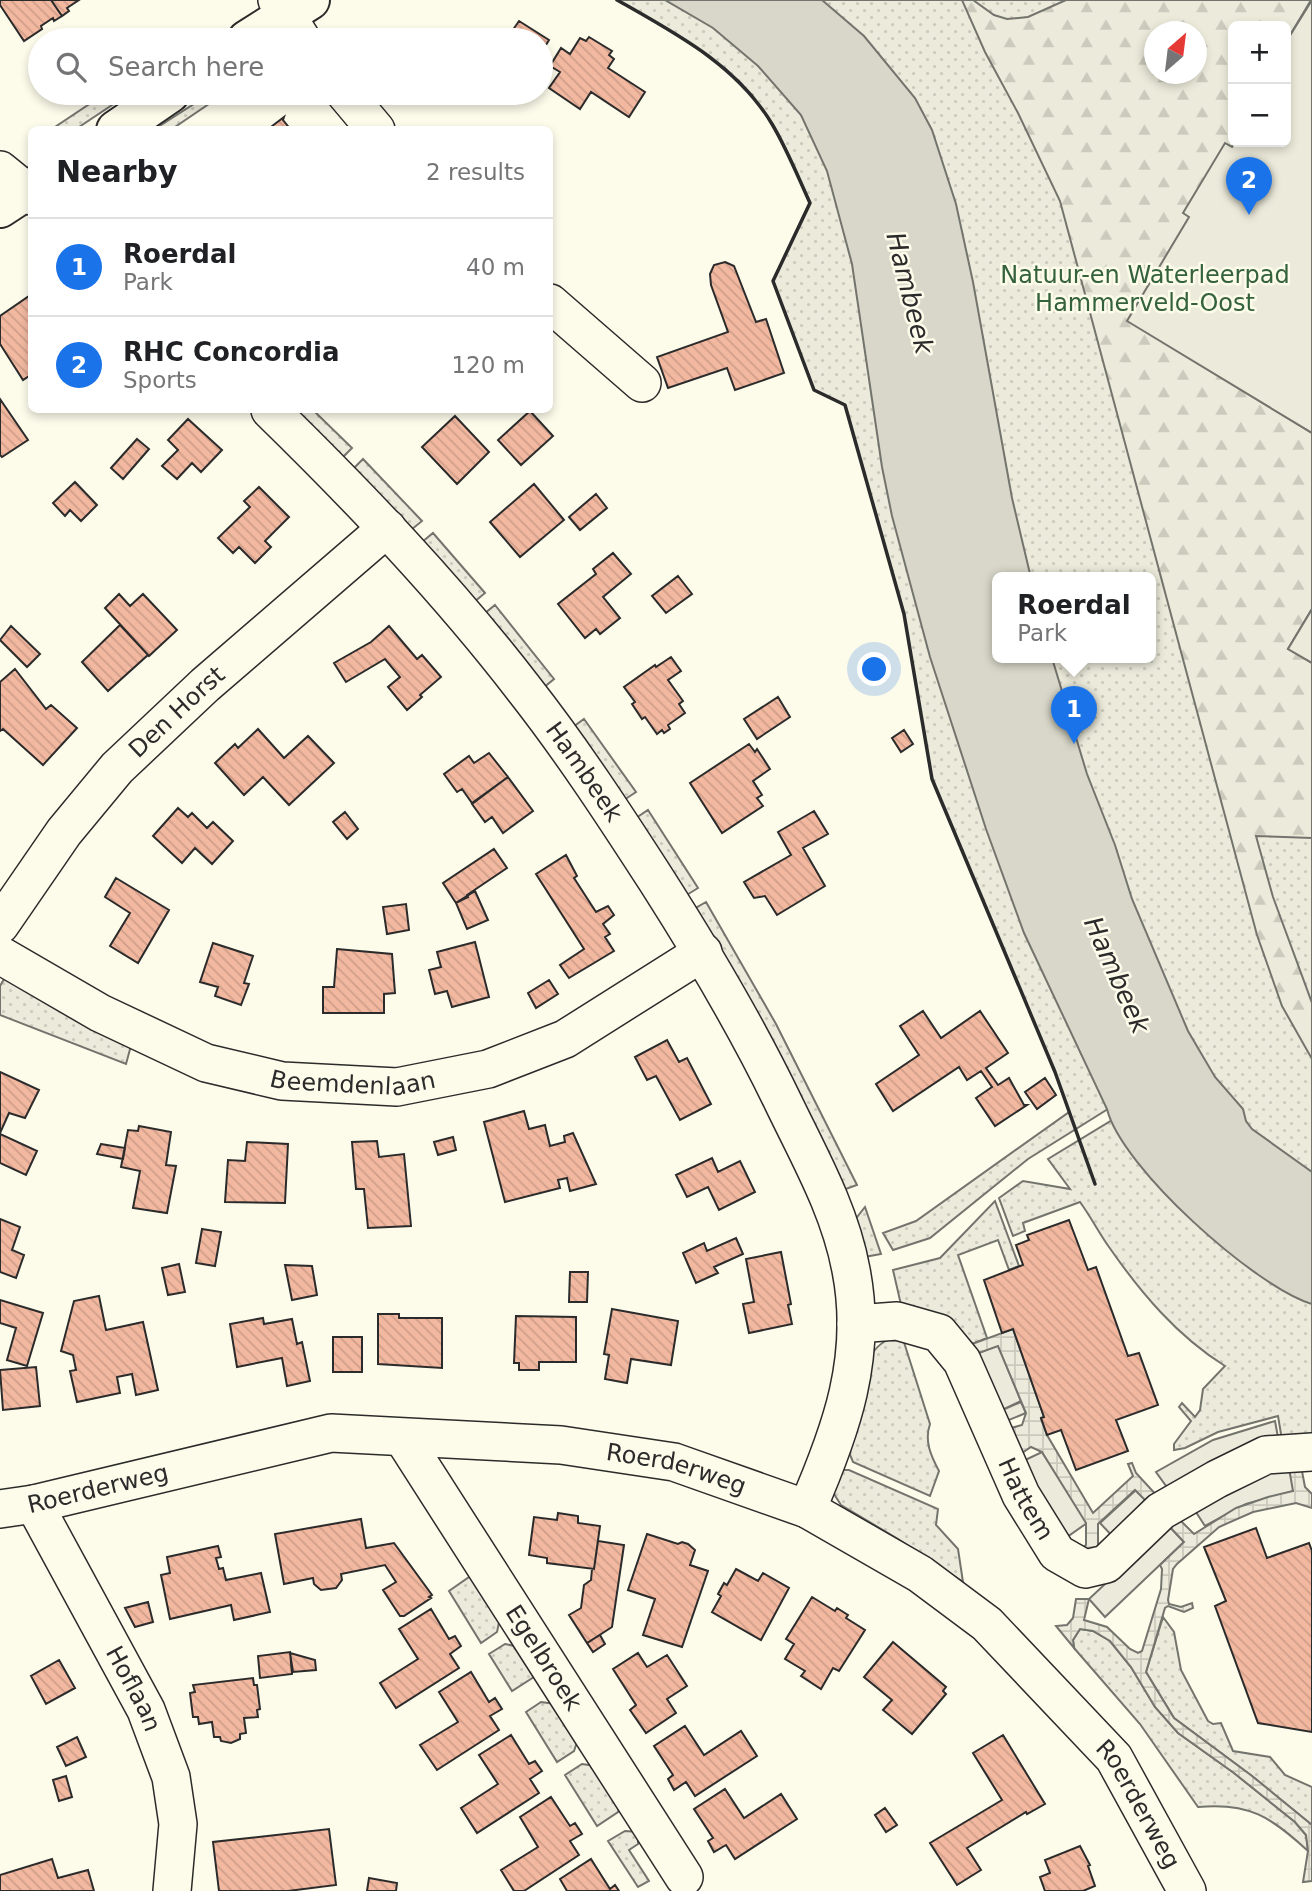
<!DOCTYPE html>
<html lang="en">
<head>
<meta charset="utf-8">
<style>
	body { margin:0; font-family:"DejaVu Sans",sans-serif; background:#f6f6f6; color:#202124 }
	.controls { position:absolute; right:21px; top:21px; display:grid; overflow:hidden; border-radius:10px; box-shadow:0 4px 10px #0003 }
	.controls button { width:63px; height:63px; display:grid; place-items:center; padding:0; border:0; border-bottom:2px solid #e0e0e0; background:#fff; color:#202124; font:35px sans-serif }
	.compass { position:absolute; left:1144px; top:21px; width:63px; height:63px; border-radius:50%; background:#fff; box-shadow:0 4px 10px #0003; rotate:28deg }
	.you { position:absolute; left:875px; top:670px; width:24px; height:24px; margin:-18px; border:5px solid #fff; border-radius:50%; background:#1a73e8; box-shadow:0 0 0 10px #1a73e833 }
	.badge { display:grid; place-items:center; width:46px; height:46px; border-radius:50%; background:#1a73e8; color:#fff; font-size:23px; font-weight:700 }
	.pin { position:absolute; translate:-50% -58px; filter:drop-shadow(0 2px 4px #0008) }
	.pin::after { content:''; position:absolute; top:37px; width:24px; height:21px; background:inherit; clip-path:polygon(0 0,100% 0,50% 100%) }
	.popup { position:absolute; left:992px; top:572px; width:164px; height:91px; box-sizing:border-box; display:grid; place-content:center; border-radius:10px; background:#fff; filter:drop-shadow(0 2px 5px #0005); font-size:23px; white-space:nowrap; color:#757577 }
	.popup b { font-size:26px; color:#202124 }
	.popup::after { content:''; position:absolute; left:50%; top:100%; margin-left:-14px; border:14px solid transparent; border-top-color:#fff }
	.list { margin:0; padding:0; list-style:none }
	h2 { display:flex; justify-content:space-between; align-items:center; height:91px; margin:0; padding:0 28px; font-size:30px }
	h2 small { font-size:23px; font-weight:400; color:#757577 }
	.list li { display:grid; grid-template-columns:46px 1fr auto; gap:21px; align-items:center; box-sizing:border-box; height:98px; padding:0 28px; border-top:2px solid #e0e0e0 }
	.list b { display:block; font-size:26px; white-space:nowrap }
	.list p { margin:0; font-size:23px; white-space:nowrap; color:#757577 }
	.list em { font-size:23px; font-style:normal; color:#757577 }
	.icon { flex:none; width:38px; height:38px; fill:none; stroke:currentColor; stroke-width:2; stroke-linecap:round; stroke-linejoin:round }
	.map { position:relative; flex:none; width:1312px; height:1891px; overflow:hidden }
	.search { position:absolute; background:#fff; box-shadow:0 4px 10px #0003; left:28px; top:28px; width:525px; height:77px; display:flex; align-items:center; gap:18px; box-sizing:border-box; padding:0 24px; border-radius:38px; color:#757577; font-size:26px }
	.panel { position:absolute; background:#fff; box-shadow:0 4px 10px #0003; left:28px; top:126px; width:525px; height:287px; border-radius:10px }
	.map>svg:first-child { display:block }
	.green { fill:url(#green-dots); stroke:#74746e; stroke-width:2; fill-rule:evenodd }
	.forest { fill:url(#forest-firs); stroke:#74746e; stroke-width:2; fill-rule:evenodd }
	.pitch { fill:#ecebdb; stroke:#74746e; stroke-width:2 }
	.parking { fill:#eceadb; stroke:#74746e; stroke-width:2 }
	.plaza { fill:url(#plaza-grid); stroke:#74746e; stroke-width:2 }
	.water { fill:#d8d7c9; stroke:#74746e; stroke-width:2 }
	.building { fill:url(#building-back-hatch); stroke:#2b2b2b; stroke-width:2 }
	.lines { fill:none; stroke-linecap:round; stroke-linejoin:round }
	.minor-casing { stroke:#2b2b2b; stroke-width:40 }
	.major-casing { stroke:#2b2b2b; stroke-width:42 }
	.minor { stroke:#fdfbea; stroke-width:37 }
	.major { stroke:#fdfbea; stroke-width:38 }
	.wall { stroke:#2b2b2b; stroke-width:3.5 }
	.labels { text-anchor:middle; stroke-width:5; stroke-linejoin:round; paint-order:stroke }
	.park-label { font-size:24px; fill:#34623c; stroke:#fdfbea }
	.street-label { font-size:24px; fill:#2b2b2b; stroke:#fdfbea }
	.water-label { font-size:26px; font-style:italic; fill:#2b2b2b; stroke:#fdfbea }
</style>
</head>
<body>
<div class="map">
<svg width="1312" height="1891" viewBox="0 0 1312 1891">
	<defs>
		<pattern id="green-dots" width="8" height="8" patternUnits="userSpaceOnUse" patternTransform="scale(1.75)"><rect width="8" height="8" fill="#ecebdb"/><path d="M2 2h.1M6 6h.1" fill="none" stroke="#cbcabc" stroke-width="1.8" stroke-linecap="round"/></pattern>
		<pattern id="forest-firs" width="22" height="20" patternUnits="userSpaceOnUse" patternTransform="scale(1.75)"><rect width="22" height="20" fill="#ecebdb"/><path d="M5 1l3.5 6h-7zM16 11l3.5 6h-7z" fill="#cbcabc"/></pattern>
		<pattern id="plaza-grid" width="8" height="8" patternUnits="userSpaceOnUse" patternTransform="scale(1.75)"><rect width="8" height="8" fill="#eceadb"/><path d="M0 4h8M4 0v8" fill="none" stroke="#cbc9bc"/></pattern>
		<pattern id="building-back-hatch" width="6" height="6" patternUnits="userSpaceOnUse" patternTransform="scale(1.75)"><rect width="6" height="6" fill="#f2b8a0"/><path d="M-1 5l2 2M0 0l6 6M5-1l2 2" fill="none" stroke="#d09e8a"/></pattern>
	</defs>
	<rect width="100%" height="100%" fill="#fdfbea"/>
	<path class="green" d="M617,0H1312V1447L1283,1446L1278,1416L1218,1432L1185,1448L1174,1450V1444L1191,1421L1179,1407L1182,1403L1195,1417L1200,1410L1203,1389L1225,1366C1177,1336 1141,1293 1109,1247C1099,1233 1091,1217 1080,1202L1023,1223L1025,1231L1013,1236L999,1198L1023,1181L1070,1189L1048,1159L1112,1120L1108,1109L1028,1159L930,1238L893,1250L883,1233L916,1221L1069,1112L1055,1072L932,779L904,614L845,405L814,390L773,281L810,202C798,177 787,149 772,124C737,65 675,33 617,0ZM1233,26H1286V142H1233ZM1154,32H1196V74H1154ZM997,578H1151V658H997Z
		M106,93H121L124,97L76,129H52Z
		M211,93H225L172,129H155Z
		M294,410H313L352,448L343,457Z
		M363,459L422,521L411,530L354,468Z
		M433,533L485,593L474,602L422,542Z
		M495,605L554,679L543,688L484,614Z
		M584,719L636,792L624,800L573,727Z
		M648,810L698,888L685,896L636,818Z
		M706,902L776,1024L857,1185L843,1190L694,909Z
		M8,972L132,1042L126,1064L0,1015V986Z
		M995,1201L1019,1266L1009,1270L998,1240L958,1255L987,1338L972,1344C947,1314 939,1316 902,1309L893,1270L940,1258Z
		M865,1207L881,1254L864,1257L854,1221Z
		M902,1336L930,1424C924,1441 931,1456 939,1471L930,1496L853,1462L848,1450L871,1355C880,1342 887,1339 902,1336Z
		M839,1470H849L938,1509L936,1525L958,1549L963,1582L898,1539L841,1505L834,1494V1481Z
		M472,1575L500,1618L497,1632L481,1643L449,1591Z
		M1163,1617L1174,1632L1181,1670L1208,1721L1213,1724L1221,1723L1233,1751L1270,1757L1285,1775L1312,1787V1825L1252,1776L1174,1718L1146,1672Z
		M1080,1629L1093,1631L1110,1641L1131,1667L1155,1707L1178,1733L1234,1773L1295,1822L1306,1835L1308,1851C1271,1817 1249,1802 1198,1807L1140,1724L1074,1648L1073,1640Z
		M505,1644L519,1647L537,1675L512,1691L489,1654Z
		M541,1702L555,1704L578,1739L574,1751L557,1762L526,1712Z
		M582,1764L595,1766L620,1805L618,1812L597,1826L565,1775Z
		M625,1831L638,1832V1844L629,1850L649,1881L638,1887L608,1841Z"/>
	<path class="forest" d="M962,0H973L994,15L1007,19L1028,17L1066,0H1311L1286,42V26H1233V142H1235L1232,147L1226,144L1184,213L1190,217L1128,320L1312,433V609L1288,649L1312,663V838L1256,836L1273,897L1312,1003V1059L1282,1006L1257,935L1060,201L1018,113L985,52ZM1154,32H1196V74H1154Z"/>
	<path class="pitch" d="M1312,0V433L1127,321L1189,217L1183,213L1225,143L1232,147L1235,142H1286V42Z
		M1312,609V663L1288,649Z"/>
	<path class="parking" d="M998,1345L1021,1401L1000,1411L1021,1402L1026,1413L1004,1422L976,1354Z
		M1275,1421L1279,1443L1169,1490L1156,1472L1213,1440Z
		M1042,1452L1087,1523L1067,1537L1021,1462Z
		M1289,1468L1294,1491L1246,1504L1205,1526L1192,1506L1257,1475Z
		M1136,1490L1150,1505L1115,1539L1100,1523Z
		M1168,1525L1184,1542L1105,1617L1089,1599Z"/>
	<path class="plaza" d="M1013,1329L1044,1417L1041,1419L1047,1435L1093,1513L1133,1476L1128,1464L1132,1463L1136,1473L1159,1498L1150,1505L1135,1490L1098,1524V1544L1101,1549H1081L1086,1545V1523L1042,1452L1031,1447L1022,1453L1011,1428L1022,1425L1026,1413L998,1346L976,1354L972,1344Z
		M1301,1466L1305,1487L1312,1494V1508L1296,1503L1253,1512L1219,1527L1177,1564L1173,1569L1168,1600L1169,1604L1181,1607L1192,1603L1193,1608L1184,1612L1168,1606L1165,1608L1146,1672L1174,1718L1252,1776L1312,1825V1881L1303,1882L1308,1851L1306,1835L1295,1822L1234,1773L1178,1733L1155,1707L1131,1667L1110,1641L1093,1631L1080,1629L1073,1640L1074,1648L1056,1626L1067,1625L1073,1618L1076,1599H1089L1084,1620L1107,1627L1130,1649L1138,1653L1142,1651L1161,1589L1162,1569L1160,1565L1184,1542L1168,1525L1177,1517L1194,1534L1236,1508L1268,1497L1293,1491L1289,1468Z"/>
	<path class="water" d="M665,0H822L864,36L915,98L932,130L956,204L973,282L1012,498L1031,578H997V658H1052L1087,774L1115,845L1132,899L1188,1031L1215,1077L1243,1109L1246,1121L1252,1129L1312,1172V1304C1255,1287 1121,1167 1107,1109L1024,933L986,829L930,657L892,516L882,467L852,264L827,171L801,115L758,66L713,28Z"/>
	<path class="building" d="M0,0H51L62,16L54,21L53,18L41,26L42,29L24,41L0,5Z
		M51,0H79L67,8L69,11L62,16Z
		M519,21L549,40L541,53V40H506Z
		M589,37L612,51L609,55L614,59L608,68L645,92L629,117L591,92L580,109L549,88L560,72L550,66L561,48L570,54L580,38L586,41Z
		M284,117L283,120L291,130H267Z
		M725,262L734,266L756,322L766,319L784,373L735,390L727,368L668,388L657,357L728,332L711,285L710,274L714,265Z
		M32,294V374L23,380L0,344V316Z
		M0,399L28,440L2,457L0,455Z
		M530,411L553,436L521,465L498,440Z
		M455,416L489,452L457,484L422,447Z
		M188,419L222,450L201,472L192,463L177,479L162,466L178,450L168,440Z
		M137,439L149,449L123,479L111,468Z
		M75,482L97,505L81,521L70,510L65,516L53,503Z
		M534,484L564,520L520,557L490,522Z
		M259,487L289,517L265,541L271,547L255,563L239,547L233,553L218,538L250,507L244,501Z
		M596,494L607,508L580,530L569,517Z
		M613,553L631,574L603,597L620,618L600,634L596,629L585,638L558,604L596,574L593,569Z
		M678,576L692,594L666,613L652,596Z
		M119,594L130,606L143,594L177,630L149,656L105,608Z
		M120,625L149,656L148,655L108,691L82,662Z
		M11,626L40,654L27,667L0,640Z
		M389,626L417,659L422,655L441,677L420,695L422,697L407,710L388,687L400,677L385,659L346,682L334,663L371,642Z
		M671,657L681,671L668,680L683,701L679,704L685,713L668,725L670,729L664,733L662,730L657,734L645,717L642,719L632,704L635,702L624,687L655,665L656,667Z
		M15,669L46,709L51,705L77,728L43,765L3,729L0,731V682Z
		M778,697L790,717L757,739L744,719Z
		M258,729L284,758L308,736L334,763L289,805L263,777L244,795L215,763L235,744L238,748Z
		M904,730L913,744L901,752L892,738Z
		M749,744L755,752L757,749L770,769L753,781L762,795L757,798L763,806L722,833L690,783Z
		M489,753L508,777L472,803L462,789L457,792L444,774L469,756L474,763Z
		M508,777L533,811L503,833L492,817L485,822L472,804Z
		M178,808L188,817L192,813L207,828L213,822L233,841L212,864L195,848L182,863L153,836Z
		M814,811L828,834L803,848L825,886L777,915L765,896L754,898L744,882L791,855L778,832Z
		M345,812L358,829L347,839L333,822Z
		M494,849L507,868L467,895L468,897L456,903L443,883Z
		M566,855L577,876L574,878L596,912L608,906L614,915L603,924L610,934L605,937L614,951L569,978L560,965L584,949L536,874Z
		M116,878L169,910L138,963L110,946L130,913L105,897Z
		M475,891L488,920L467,929L456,903Z
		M406,904L409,930L387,934L383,907Z
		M475,942L489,997L452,1007L447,991L435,994L429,970L441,967L437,952Z
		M213,943L253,956L244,983L249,984L241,1005L215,996L218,987L200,982Z
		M337,949L392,954L395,993L384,994V1013H323V987H334Z
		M549,980L558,994L536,1008L528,993Z
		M923,1011L941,1038L980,1011L1008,1053L986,1068L998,1085L1009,1078L1024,1105H1027L995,1126L976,1098L992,1087L981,1071L967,1080L959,1067L893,1111L876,1084L919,1055L900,1026Z
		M667,1040L679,1062L687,1058L711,1104L680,1120L656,1076L647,1080L635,1057Z
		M0,1072L39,1090L25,1118L9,1113L0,1133Z
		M1045,1078L1056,1095L1037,1109L1025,1092Z
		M524,1111L529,1129L545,1125L550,1146L565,1142L564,1136L573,1133L596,1184L570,1191L567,1178L558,1180L560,1188L505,1202L484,1122Z
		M139,1126L171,1132L166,1165L176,1166L167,1213L133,1208L140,1171L121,1167L128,1130L138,1131Z
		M0,1134L37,1151L26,1175L0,1163Z
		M453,1137L456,1150L438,1155L434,1142Z
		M377,1141L379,1157L404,1154L411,1226L368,1228L364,1189H356L352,1142Z
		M247,1142L288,1144L285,1203L225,1202L228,1160L245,1161Z
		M101,1144L125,1148L123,1159L97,1154Z
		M712,1158L718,1172L740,1161L755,1192L719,1210L708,1187L687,1197L676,1175Z
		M0,1219L20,1227L12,1250L24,1255L16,1278L0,1272Z
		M1069,1220L1088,1270L1096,1267L1128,1356L1139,1353L1158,1405L1116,1420L1128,1451L1076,1470L1061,1430L1047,1435L1041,1418L1044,1417L1013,1329L1002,1333L984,1280L1023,1265L1016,1245L1029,1240L1027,1235Z
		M202,1229L221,1232L215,1266L196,1263Z
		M736,1238L743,1254L714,1267L718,1273L696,1283L683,1253L704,1243L707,1251Z
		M781,1252L791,1304L788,1305L792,1324L749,1333L743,1304L754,1302L746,1259Z
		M179,1264L185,1292L168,1295L162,1268Z
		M285,1265L312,1266L317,1295L292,1300Z
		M570,1272H588L587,1302H569Z
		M99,1296L106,1330L143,1322L158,1390L136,1395L132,1374L117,1377L120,1393L77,1402L70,1371L76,1370L73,1355L61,1351L74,1301Z
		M0,1300L43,1313L27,1366L7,1360L16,1328L0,1323Z
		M612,1309L678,1321L671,1365L631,1359L627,1383L605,1379L609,1355L604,1354Z
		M378,1314H399V1318H442V1368L378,1364Z
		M516,1316L576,1317V1362H539V1370H519V1363H514Z
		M263,1318L264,1324L292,1319L297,1344L302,1342L310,1381L287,1386L282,1358L237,1367L230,1324Z
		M333,1337H362V1372H333Z
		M36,1367L40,1406L3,1410L0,1370Z
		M558,1513L578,1516V1523L600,1526L594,1569L547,1563V1558L529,1555L534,1517L557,1520Z
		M361,1519L366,1548L394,1543L432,1595L429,1597L431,1598L404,1616H400L383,1590L396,1582L385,1565L341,1574L342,1580L336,1588L321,1590L314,1584L313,1578L284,1584L275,1534Z
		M1256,1528L1267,1558L1309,1543L1312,1551V1732L1258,1723L1215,1606L1226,1601L1204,1547Z
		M647,1534L678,1544L682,1542L688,1544L695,1550L690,1565L708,1571L682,1647L643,1635L655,1599L628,1590Z
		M598,1541L624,1545L612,1627L587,1643L569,1615L581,1608L584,1585L591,1580L592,1569H594Z
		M218,1546L221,1557L216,1558L219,1569L223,1568L226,1580L261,1573L270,1612L234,1620L231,1605L170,1619L161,1575L170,1573L167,1557Z
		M736,1569L758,1581L763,1573L789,1588L761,1640L712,1612L721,1596L718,1594L724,1583L727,1585Z
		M812,1597L835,1611L837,1608L848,1615L846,1618L865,1630L839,1671L833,1668L821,1689L801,1676L805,1671L785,1659L794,1644L786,1639Z
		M148,1602L153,1622L135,1627L125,1608Z
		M431,1609L449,1639L455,1636L461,1646L450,1654L459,1668L396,1708L380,1683L418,1659L399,1629Z
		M600,1635L605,1644L593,1652L587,1643Z
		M893,1642L946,1687L943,1691L946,1694L912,1734L883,1710L892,1700L864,1677Z
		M290,1652L292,1674L260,1678L258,1656Z
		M290,1653L315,1660L316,1670L293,1672Z
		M638,1653L647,1667L667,1655L687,1686L667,1699L676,1713L646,1733L630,1710L636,1705L613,1669Z
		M59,1660L75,1688L46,1704L31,1676Z
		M471,1672L489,1702L495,1698L502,1709L490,1716L499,1730L437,1770L420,1745L458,1722L439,1692Z
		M253,1678L254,1685H257L260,1709L257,1710L258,1717L244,1718L246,1733L240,1734V1739L231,1743L221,1741L220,1737H214L212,1722L199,1724L198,1717H193L190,1693L195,1692L193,1685Z
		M685,1726L704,1755L741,1731L757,1756L695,1796L686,1782L674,1790L668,1779L673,1775L654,1746Z
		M511,1735L529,1764L535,1761L542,1771L530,1779L539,1793L477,1833L461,1808L498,1784L479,1755Z
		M1003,1735L1045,1804L1027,1814L1026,1812L967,1848L981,1870L957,1885L930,1843L1002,1800L973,1753Z
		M77,1737L86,1757L66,1766L57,1747Z
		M66,1776L72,1797L59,1801L53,1780Z
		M725,1789L744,1818L781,1794L797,1819L735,1859L726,1845L714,1852L708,1841L713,1838L694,1809Z
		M551,1797L570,1826L575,1823L582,1834L570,1841L579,1855L524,1891H514L501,1870L538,1847L520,1817Z
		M885,1808L897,1825L886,1832L875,1815Z
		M329,1829L336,1885L288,1891H219L213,1842Z
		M1080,1846L1090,1865L1088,1866L1095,1886L1083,1891H1045L1040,1877L1050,1873L1045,1860Z
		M52,1859L58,1878L88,1870L94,1891H0V1875Z
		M591,1859L610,1889L615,1885L619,1891H567L560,1879Z
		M369,1878L397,1883L396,1891H367Z"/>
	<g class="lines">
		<defs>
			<g id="minor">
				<path d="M277,0L302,40"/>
				<path d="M345,93L376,130"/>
				<path d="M0,170L32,196"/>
				<path d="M550,303L642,383"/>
				<path id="s1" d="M270,410C360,498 447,589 524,689C572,750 615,816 657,881C703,953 746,1025 783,1102C809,1156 840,1210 851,1270C868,1357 841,1431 807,1509"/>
				<path id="s2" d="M0,925L64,832L117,768L205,685L387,528"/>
				<path id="s3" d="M0,955L100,1013L206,1063L282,1081L397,1087L488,1069L565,1039L703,952"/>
				<path id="s4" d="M856,1324L897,1321L939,1333L962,1361L1021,1495L1057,1553L1085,1569L1106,1564L1161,1511L1217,1479L1266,1455L1312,1452"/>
				<path id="s5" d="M403,1438L684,1877"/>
				<path id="s6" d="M34,1504L146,1710L171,1777L178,1824L172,1891"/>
				<path id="s7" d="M0,1509L34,1504L331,1433L561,1445L674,1462L807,1509L920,1574L987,1624L1114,1758L1187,1891"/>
			</g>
			<path id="major" d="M247,40L310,0
				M116,130L170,93
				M0,208L32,187"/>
		</defs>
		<use href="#minor" class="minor-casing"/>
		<use href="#major" class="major-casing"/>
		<use href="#minor" class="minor"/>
		<use href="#major" class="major"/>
		<path class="wall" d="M617,0C675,33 737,65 772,124C787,149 798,177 810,203L773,281L814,390L845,405L904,614L932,779L1055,1072L1095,1184"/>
	</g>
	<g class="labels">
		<g class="park-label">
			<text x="1145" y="283">Natuur-en Waterleerpad<tspan x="1145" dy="28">Hammerveld-Oost</tspan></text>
		</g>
		<g class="street-label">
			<text dy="8" stroke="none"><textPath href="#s2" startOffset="278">Den Horst</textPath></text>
			<text dy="8" stroke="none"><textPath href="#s1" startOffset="480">Hambeek</textPath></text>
			<text dy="8" stroke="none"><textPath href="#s3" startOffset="382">Beemdenlaan</textPath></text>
			<text dy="8" stroke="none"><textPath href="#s7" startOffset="688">Roerderweg</textPath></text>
			<text dy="8" stroke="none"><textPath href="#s7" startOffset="100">Roerderweg</textPath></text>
			<text dy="8" stroke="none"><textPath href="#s4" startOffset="273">Hattem</textPath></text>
			<text dy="8" stroke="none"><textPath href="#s5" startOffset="261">Egelbroek</textPath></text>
			<text dy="8" stroke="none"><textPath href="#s6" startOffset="210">Hoflaan</textPath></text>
			<text dy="8" stroke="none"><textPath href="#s7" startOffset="1276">Roerderweg</textPath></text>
		</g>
		<g class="water-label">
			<text transform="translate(910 293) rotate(76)" y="9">Hambeek</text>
			<text transform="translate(1117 975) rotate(66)" y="9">Hambeek</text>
		</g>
	</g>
</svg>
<div class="controls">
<button>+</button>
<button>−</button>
</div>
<svg class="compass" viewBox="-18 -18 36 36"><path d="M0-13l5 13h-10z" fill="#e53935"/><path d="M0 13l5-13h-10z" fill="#757577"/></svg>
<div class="you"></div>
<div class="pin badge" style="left:1074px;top:744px">1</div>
<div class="popup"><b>Roerdal</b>Park</div>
<div class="pin badge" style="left:1249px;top:215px">2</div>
<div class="search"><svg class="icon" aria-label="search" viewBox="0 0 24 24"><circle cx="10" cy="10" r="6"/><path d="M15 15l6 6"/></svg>Search here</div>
<section class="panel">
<h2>Nearby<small>2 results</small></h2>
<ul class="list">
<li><span class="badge">1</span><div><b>Roerdal</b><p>Park</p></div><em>40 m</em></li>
<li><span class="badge">2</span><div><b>RHC Concordia</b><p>Sports</p></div><em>120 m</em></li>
</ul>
</section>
</div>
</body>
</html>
